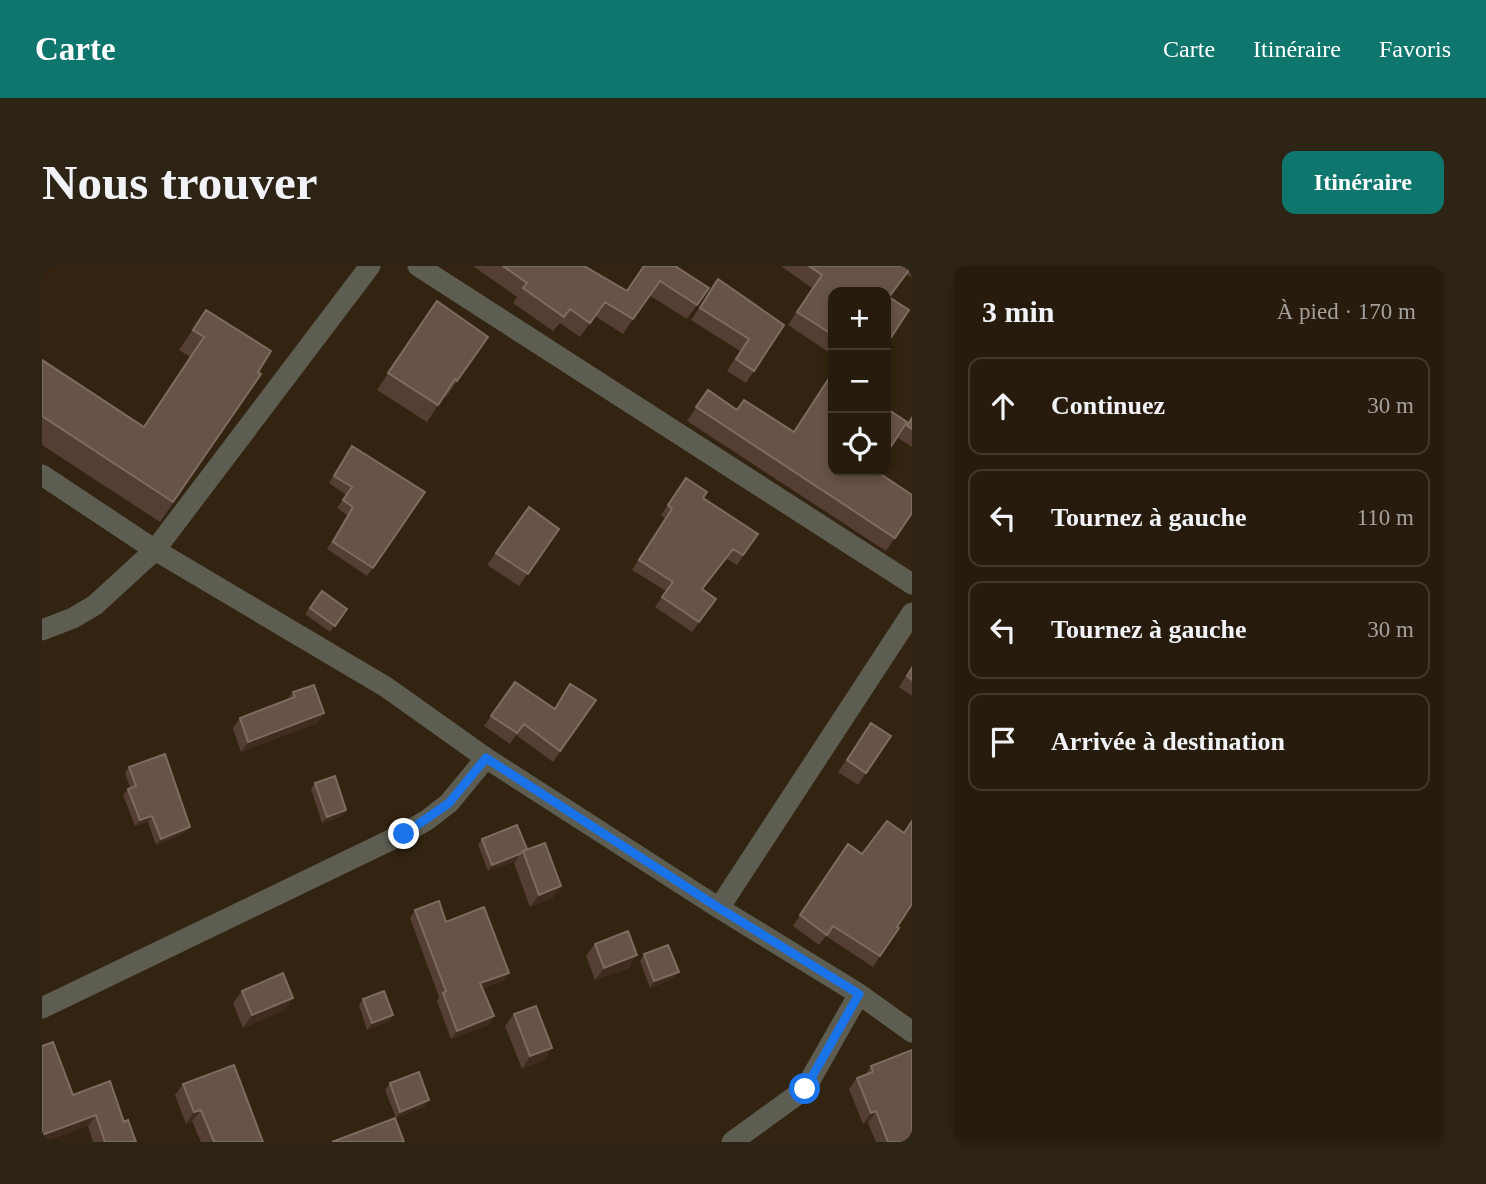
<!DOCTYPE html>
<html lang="fr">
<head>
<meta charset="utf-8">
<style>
	body { margin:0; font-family:"Times New Roman",serif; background:#2e2415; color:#f1f3f6 }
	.controls { position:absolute; right:21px; top:21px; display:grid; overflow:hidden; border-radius:14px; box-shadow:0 4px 10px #0003 }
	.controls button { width:63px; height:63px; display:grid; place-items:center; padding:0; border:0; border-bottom:2px solid #42392d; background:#261b0c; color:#f1f3f6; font:35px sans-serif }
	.stop { position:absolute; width:21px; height:21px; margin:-16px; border:5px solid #1a73e8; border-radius:50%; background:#fff }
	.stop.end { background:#1a73e8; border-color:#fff; box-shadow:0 2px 7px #0008 }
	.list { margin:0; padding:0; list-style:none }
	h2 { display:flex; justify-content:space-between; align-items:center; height:91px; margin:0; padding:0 28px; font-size:30px }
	h2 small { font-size:23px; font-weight:400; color:#a4a19d }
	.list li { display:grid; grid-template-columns:46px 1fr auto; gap:21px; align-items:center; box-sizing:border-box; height:98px; margin:0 14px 14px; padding:0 14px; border:2px solid #42392d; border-radius:14px }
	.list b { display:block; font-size:26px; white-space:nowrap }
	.list em { font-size:23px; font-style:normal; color:#a4a19d }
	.icon { flex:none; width:38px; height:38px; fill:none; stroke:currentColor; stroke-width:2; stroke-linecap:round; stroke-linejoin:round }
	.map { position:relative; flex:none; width:870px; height:876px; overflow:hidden; border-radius:14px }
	header { display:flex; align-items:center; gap:42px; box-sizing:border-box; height:98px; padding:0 35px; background:#0f766e; color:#fff }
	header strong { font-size:33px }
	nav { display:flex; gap:38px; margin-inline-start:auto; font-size:24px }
	.intro { display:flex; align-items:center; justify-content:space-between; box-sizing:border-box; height:168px; padding:0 42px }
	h1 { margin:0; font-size:49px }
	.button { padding:18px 32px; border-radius:14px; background:#0f766e; color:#fff; font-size:24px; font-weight:700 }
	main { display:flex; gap:42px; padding:0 42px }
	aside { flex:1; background:#261b0c; border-radius:14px; box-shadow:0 4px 10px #0003 }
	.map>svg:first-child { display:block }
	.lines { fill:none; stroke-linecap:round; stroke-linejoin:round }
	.minor { stroke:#5d5d51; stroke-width:21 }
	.wall { fill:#553f34 }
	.shaded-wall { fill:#402c1e }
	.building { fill:#675347; stroke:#7e6c60; stroke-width:2 }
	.route { stroke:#1a73e8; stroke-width:9 }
</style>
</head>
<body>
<header>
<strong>Carte</strong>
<nav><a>Carte</a><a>Itinéraire</a><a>Favoris</a></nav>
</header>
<div class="intro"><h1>Nous trouver</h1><a class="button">Itinéraire</a></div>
<main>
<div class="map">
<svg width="870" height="876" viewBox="0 0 870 876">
	<rect width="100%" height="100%" fill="#322410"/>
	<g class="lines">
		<path class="minor" d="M376,0L870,318
			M0,209L113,284L344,421L444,492L677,642L817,728L870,766
			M0,364L31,352L53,339L113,284L328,0
			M677,642L870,347
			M0,742L361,568L385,554L407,537L444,492
			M690,876L763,823L817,728"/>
	</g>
	<path class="wall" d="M431,0H542L585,24L602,0L667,22L645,53L607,29L581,68L553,50L538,71L518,57L511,65L471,37L475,31Z
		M739,0H870V12L864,8L791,26V89L746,59L770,22Z
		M676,13L742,59L704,117L685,105L698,85L649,54Z
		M395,35L446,71L404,131L402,130L385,156L335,124Z
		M164,44L216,106L219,108L118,256L0,179V94L101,161L148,91L137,84Z
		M666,124L695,144L751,165L791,205L870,247L844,285L645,155Z
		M870,151V181L856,172Z
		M310,180L383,226L325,310L285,283L305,249L295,242L304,229L287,217Z
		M644,212L661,232L716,268L695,299L685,293L660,324L674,333L650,366L613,341L624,325L590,304L623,252L619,249Z
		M487,241L517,263L477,320L445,299Z
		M280,325L305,343L288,366L263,348Z
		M870,401V430L857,421Z
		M473,416L512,443L528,418L554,434L511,496L474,469L468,478L442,460Z
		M251,426L282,447L275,457L199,486L191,462L198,452L245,434Z
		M829,457L849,470L816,519L796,506Z
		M87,501L148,561L143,567L114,579L106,556L93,560L81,529L86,523L88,522L83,507Z
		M273,517L304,544L300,550L280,557L269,523Z
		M440,573L485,583L511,632L488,641L472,597L474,595L446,605L436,579Z
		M806,578L855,661L857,662L831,701L784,670L777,679L751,660Z
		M373,644L404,656L461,715L441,722L452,750L446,759L409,773L395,735L397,731L368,652Z
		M553,678L587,702L553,714L544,690Z
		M602,688L637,706L632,712L608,722L598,695Z
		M200,725L251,732L242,744L201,762L191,737Z
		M321,733L351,749L347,755L325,764L317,739Z
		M472,748L510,782L502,794L480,803L463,760Z
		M829,800L870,876H834L826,857L821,858L807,823L815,812L823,809Z
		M348,817L383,840L354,852L343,824Z
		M141,818L221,876H159L150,855L144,858L133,829Z
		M31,829L82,856L94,876H51L46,860Z"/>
	<path class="shaded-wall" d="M282,447L275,457L199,486L206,476Z
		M304,544L300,550L280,557L285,551Z
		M110,550L106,556L93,560L98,554Z
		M148,561L143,567L114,579L119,573Z
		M478,588L474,595L446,605L450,599Z
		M519,620L511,632L488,641L497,629Z
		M595,689L587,702L553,714L562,702Z
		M637,706L632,712L608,722L612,715Z
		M467,707L461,715L433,725L438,717Z
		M251,732L242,744L201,762L210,749Z
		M351,749L347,755L325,764L330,757Z
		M452,750L446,759L409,773L415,765Z
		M510,782L502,794L480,803L488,790Z
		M387,834L383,840L354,852L358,846Z
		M159,844L150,855L144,858L152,846Z
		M834,845L826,857L821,858L829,847Z
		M54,849L46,860L3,876H0V869Z"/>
	<path class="building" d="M461,0H542L585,25L602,0H633L667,22L655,39L618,15L591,53L563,36L548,57L528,43L522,51L481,22L485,17Z
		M767,0H870L847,31L867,44L844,79V26H791V69L755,46L780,9Z
		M676,13L742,59L712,105L694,93L707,73L658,42Z
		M395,35L446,71L415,115L413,113L396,139L346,107Z
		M164,44L229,85L216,106L219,108L131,236L0,150V94L102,161L162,71L151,64Z
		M791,106V205H834L870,229V247L853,272L654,141L666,124L695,144L702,134L752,166Z
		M844,142L865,156L844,188Z
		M870,152V163L865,160Z
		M310,180L383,226L331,302L291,276L311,241L301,234L310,221L292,210Z
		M644,212L665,226L661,232L716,268L701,289L691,283L660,323L674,333L657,356L620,331L631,316L597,294L630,243L626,239Z
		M487,241L517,263L486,308L454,287Z
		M280,325L305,343L293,360L268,342Z
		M870,402V414L865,410Z
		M473,416L513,443L528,418L554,434L518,485L482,458L475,467L449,450Z
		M272,419L282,447L206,476L198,452L253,431L251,426Z
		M829,457L849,470L824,507L805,494Z
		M123,488L148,561L119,573L110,550L98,554L86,523L94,520L87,501Z
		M293,510L304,544L285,551L273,517Z
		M845,555L862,567L870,555V638L855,661L857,662L838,690L791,660L785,669L758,649L806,578L820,588Z
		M475,559L485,583L481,585L478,588L450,599L440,573Z
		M503,577L519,620L497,629L481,585Z
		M397,635L404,656L442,641L467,707L438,717L452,750L415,765L401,727L404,725L373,644Z
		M586,665L595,689L562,702L553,678Z
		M626,679L637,706L612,715L602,688Z
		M241,707L251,732L210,749L200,725Z
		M342,725L351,749L330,757L321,733Z
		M494,740L510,782L488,790L472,748Z
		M11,776L31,829L68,815L82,856L86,854L94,876H63L54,849L0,869V780Z
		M870,784V876H846L834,845L829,847L815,812L831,806L829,800Z
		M192,799L221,876H172L159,844L152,846L141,818Z
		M377,806L387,834L358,846L348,817Z
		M353,852L362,876H290Z"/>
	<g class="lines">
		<path class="route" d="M362,568L407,537L444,492L677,642L817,728L763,823"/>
	</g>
</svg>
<div class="controls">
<button>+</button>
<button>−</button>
<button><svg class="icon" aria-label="locate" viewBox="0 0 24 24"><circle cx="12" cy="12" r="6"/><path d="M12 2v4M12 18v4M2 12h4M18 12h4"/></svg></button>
</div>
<div class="stop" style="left:763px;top:823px"></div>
<div class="stop end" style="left:362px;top:568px"></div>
</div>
<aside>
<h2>3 min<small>À pied · 170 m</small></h2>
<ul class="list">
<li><svg class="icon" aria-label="ahead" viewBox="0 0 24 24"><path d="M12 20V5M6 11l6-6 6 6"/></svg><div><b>Continuez</b></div><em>30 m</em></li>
<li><svg class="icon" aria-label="left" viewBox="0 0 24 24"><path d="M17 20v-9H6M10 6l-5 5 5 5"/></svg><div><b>Tournez à gauche</b></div><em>110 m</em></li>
<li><svg class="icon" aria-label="left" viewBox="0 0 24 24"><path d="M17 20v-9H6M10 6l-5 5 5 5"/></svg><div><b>Tournez à gauche</b></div><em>30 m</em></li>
<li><svg class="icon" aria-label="arrive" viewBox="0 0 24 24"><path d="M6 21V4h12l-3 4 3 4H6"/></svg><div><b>Arrivée à destination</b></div></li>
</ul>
</aside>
</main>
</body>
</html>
